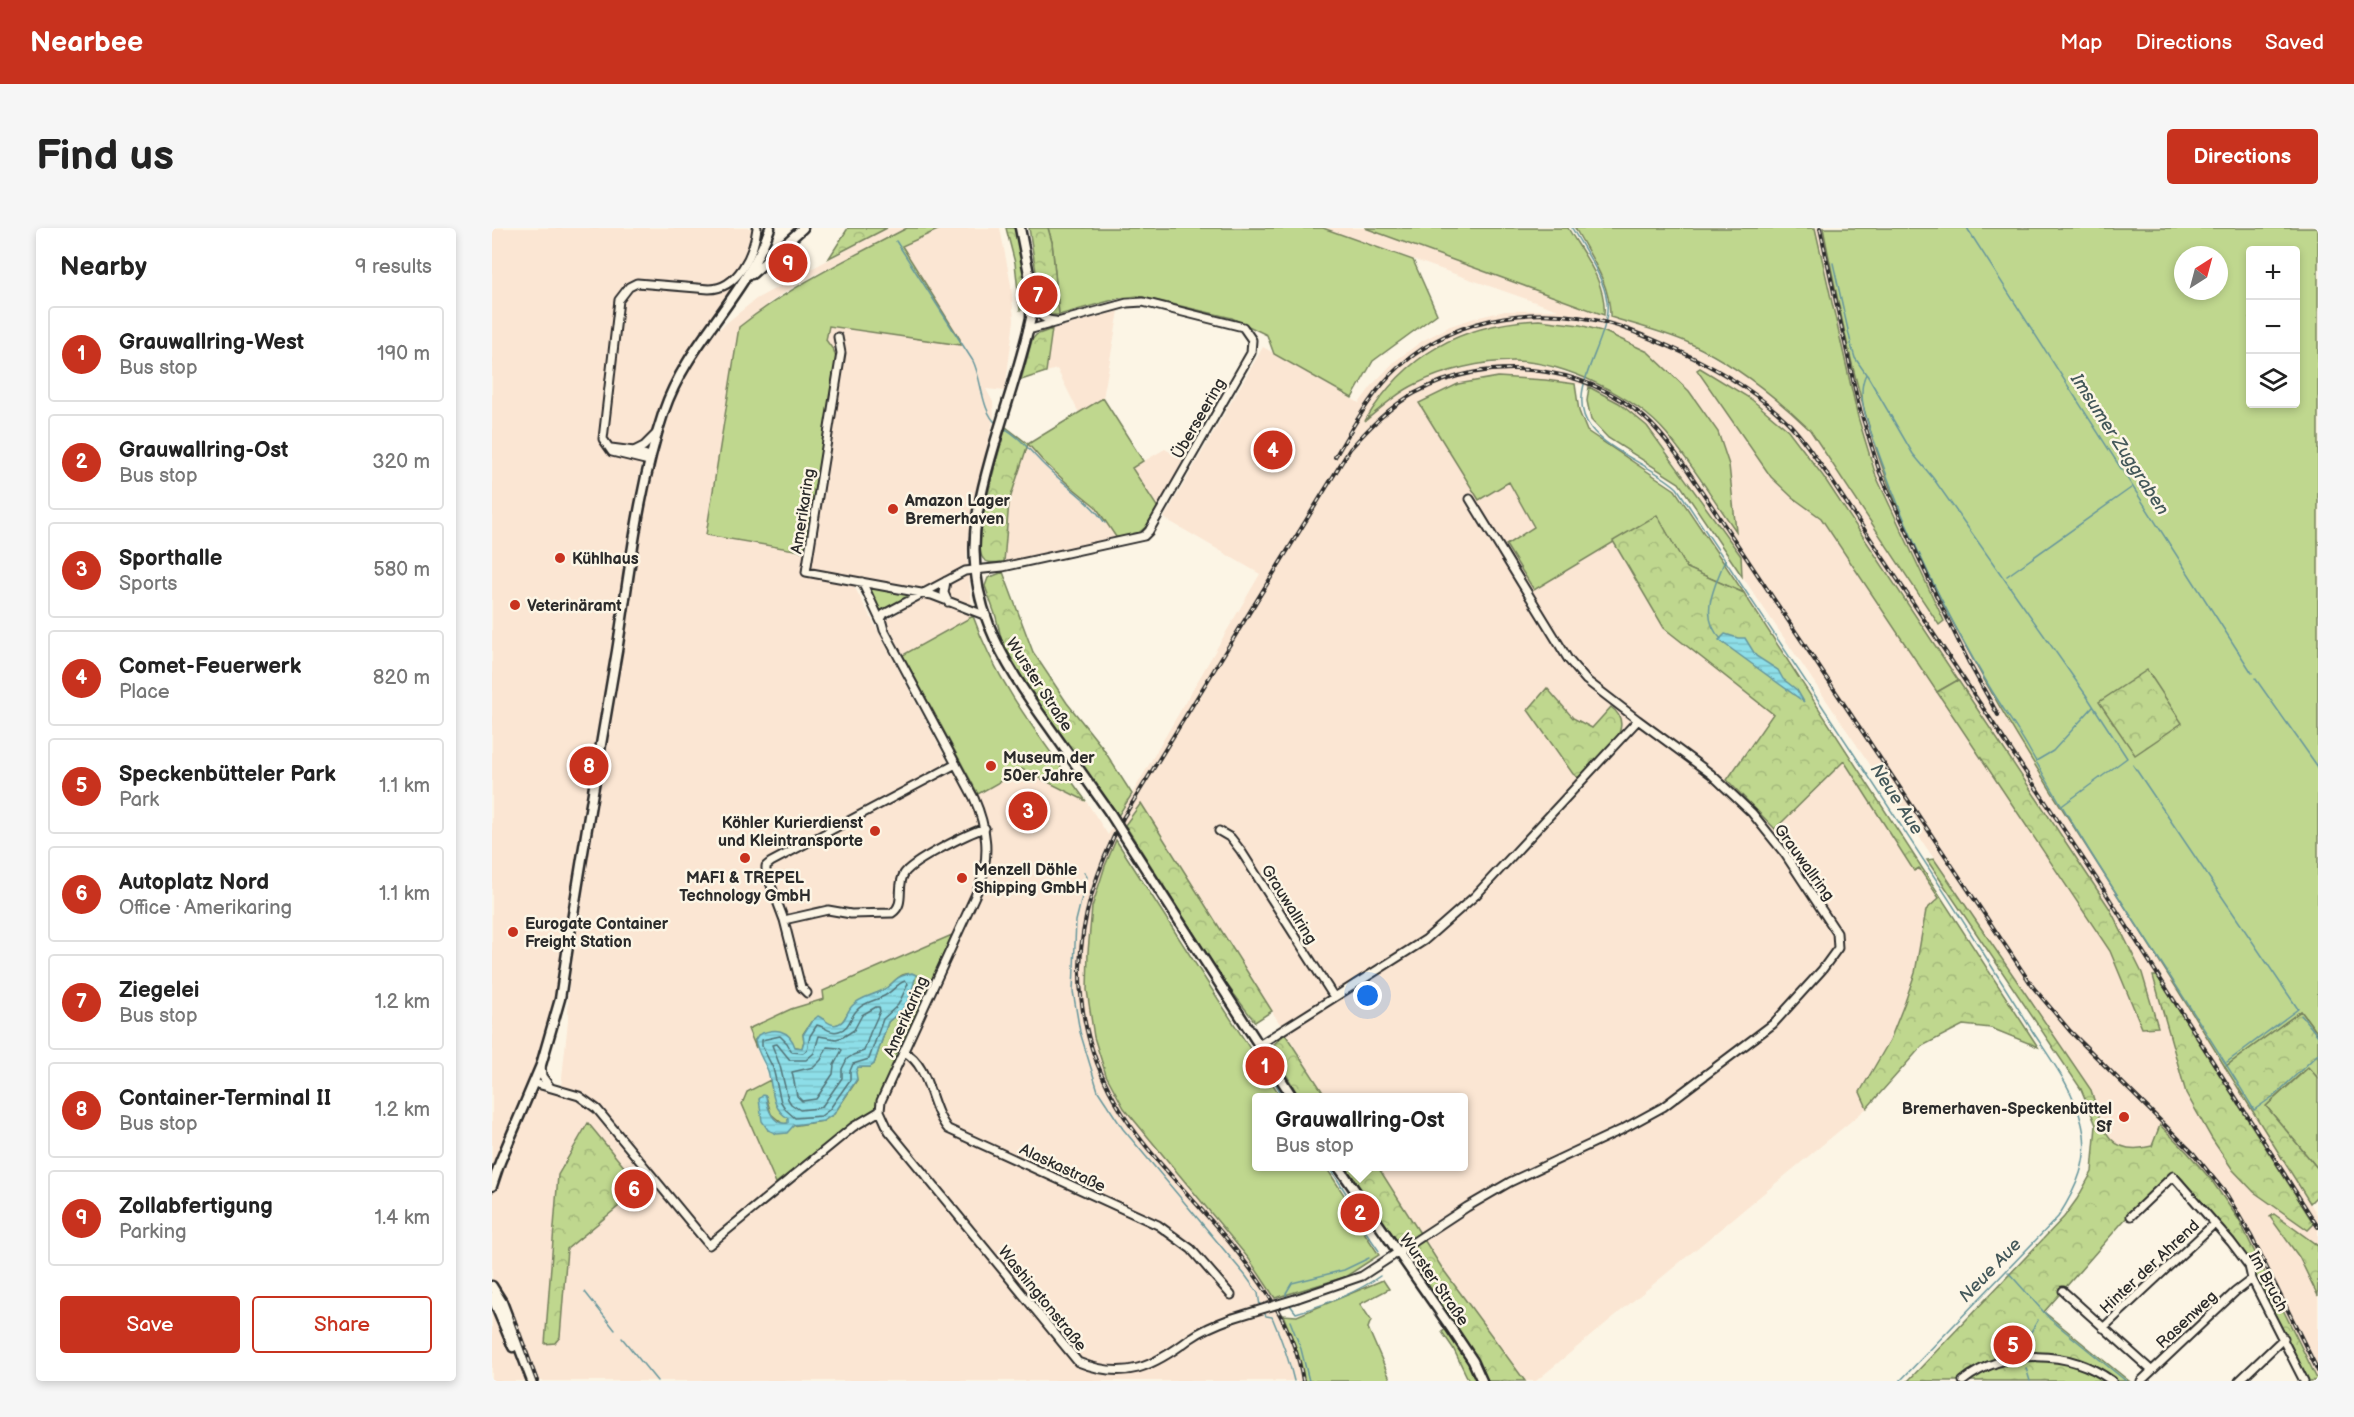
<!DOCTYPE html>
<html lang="en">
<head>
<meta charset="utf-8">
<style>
	body { margin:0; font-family:"Balsamiq Sans",sans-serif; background:#f6f6f6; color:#222 }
	.controls { position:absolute; right:18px; top:18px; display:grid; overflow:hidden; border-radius:6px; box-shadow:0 3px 9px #0003 }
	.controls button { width:54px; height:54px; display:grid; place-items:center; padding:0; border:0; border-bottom:2px solid #e0e0e0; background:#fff; color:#222; font:30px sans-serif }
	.compass { position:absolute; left:1682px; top:18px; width:54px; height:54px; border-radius:50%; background:#fff; box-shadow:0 3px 9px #0003; rotate:36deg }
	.you { position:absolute; left:876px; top:768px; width:21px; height:21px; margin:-15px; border:4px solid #fff; border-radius:50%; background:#1a73e8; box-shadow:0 0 0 9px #1a73e833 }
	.badge { display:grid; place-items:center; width:39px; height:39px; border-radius:50%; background:#c8321e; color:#fff; font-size:20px; font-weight:700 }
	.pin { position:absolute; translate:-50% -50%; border:3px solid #fff; box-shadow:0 2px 6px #0006 }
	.popup { position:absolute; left:760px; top:865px; width:216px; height:78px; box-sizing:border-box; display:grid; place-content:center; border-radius:6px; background:#fff; filter:drop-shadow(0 2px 4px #0005); font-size:20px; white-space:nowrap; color:#767676 }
	.popup b { font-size:22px; color:#222 }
	.popup::after { content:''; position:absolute; left:50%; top:100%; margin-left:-12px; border:12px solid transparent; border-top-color:#fff }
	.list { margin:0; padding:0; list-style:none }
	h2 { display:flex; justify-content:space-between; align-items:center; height:78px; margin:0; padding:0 24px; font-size:26px }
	h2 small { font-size:20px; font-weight:400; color:#767676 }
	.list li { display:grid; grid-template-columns:39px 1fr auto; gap:18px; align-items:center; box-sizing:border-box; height:96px; margin:0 12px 12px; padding:0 12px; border:2px solid #e0e0e0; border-radius:6px }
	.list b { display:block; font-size:22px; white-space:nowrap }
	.list p { margin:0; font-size:20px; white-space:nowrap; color:#767676 }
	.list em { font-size:20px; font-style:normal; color:#767676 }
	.actions { display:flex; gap:12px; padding:18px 24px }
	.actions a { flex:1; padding:14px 0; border:2px solid #c8321e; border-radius:6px; text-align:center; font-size:21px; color:#c8321e }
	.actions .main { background:#c8321e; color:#fff }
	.icon { flex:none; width:33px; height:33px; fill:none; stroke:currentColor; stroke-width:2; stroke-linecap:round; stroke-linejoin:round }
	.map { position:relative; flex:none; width:1826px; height:1153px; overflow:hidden; border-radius:6px }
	header { display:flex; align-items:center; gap:36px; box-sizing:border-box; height:84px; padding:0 30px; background:#c8321e; color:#fff }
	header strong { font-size:28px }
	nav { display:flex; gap:33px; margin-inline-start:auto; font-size:21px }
	.intro { display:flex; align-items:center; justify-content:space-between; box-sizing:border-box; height:144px; padding:0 36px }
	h1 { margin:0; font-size:42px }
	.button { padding:15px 27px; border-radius:6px; background:#c8321e; color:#fff; font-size:21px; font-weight:700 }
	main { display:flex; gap:36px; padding:0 36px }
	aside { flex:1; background:#fff; border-radius:6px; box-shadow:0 3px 9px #0003 }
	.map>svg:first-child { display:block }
	.built { fill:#fbe6d3; fill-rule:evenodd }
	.green { fill:#bfd78e; stroke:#75815c; stroke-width:1.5; fill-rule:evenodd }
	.forest { fill:url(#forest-crowns); stroke:#75815c; stroke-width:1.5 }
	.water { fill:url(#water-rules); stroke:#66969c; stroke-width:1.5 }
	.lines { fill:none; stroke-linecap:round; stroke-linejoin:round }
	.shore { stroke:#527377; stroke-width:1.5 }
	.stream { stroke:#66969c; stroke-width:1.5 }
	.minor-casing { stroke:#2b2b2b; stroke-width:11 }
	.major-casing { stroke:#2b2b2b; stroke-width:13 }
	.minor { stroke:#fcf5e5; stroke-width:7 }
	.major { stroke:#fcf5e5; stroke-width:8 }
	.rail-casing { stroke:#2b2b2b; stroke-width:4 }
	.rail { stroke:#fcf5e5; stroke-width:1.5; stroke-dasharray:4.5; stroke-linecap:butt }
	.minor-bridge-casing { stroke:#2b2b2b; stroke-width:11; stroke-linecap:butt }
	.major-bridge-casing { stroke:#2b2b2b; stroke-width:13; stroke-linecap:butt }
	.minor-bridge { stroke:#fcf5e5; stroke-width:7 }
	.major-bridge { stroke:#fcf5e5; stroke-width:8 }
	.poi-dot { fill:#c8321e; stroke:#fcf5e5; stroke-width:2 }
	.labels { text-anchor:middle; stroke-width:5; stroke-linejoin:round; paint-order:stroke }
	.street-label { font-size:16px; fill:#2b2b2b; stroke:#fcf5e5 }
	.poi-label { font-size:16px; font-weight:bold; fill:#2b2b2b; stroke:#fcf5e5; text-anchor:start }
	.water-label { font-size:18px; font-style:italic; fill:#44585a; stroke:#fcf5e5 }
</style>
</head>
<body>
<header>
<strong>Nearbee</strong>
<nav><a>Map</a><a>Directions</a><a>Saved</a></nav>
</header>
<div class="intro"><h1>Find us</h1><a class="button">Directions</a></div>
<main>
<aside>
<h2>Nearby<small>9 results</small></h2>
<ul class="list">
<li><span class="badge">1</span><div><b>Grauwallring-West</b><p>Bus stop</p></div><em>190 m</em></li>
<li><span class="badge">2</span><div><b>Grauwallring-Ost</b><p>Bus stop</p></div><em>320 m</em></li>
<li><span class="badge">3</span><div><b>Sporthalle</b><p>Sports</p></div><em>580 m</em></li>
<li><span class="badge">4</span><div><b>Comet-Feuerwerk</b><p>Place</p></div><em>820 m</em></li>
<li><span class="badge">5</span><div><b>Speckenbütteler Park</b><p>Park</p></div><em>1.1 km</em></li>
<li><span class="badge">6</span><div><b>Autoplatz Nord</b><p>Office · Amerikaring</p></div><em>1.1 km</em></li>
<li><span class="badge">7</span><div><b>Ziegelei</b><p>Bus stop</p></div><em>1.2 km</em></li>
<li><span class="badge">8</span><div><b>Container-Terminal II</b><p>Bus stop</p></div><em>1.2 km</em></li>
<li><span class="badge">9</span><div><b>Zollabfertigung</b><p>Parking</p></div><em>1.4 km</em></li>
</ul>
<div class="actions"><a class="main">Save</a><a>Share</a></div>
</aside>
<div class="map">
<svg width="1826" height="1153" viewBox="0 0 1826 1153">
	<defs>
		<pattern id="forest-crowns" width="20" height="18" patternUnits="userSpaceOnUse" patternTransform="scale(1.5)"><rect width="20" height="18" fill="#bfd78e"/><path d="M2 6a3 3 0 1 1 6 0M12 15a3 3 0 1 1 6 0" fill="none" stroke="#a4b97b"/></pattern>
		<pattern id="water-rules" width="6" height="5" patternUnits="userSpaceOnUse" patternTransform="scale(1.5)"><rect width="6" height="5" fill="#8ddee8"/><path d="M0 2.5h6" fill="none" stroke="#7abfc7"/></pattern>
	</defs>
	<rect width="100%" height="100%" fill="#fcf5e5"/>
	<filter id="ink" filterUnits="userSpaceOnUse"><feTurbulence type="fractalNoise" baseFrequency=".0167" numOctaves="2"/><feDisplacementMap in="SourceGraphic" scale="12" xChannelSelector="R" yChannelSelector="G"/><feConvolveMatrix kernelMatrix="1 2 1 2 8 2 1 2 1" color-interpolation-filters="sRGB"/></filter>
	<g filter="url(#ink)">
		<path class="built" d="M0,0H272L251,44L184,141L151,227L135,316L65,769L42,848L69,859L76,793L77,738L144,326L161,243L183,170L207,123L221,106L264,71L395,0H415L307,55L274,77L342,123L334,112L337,98L469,117L410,18L450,0H508L519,57L522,92L513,163L494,161L501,174L502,190L478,288L475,330L481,388L411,427L394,392L432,370L362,358L457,536L467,532L485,565L530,541L594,573L616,607L768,346L672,290L771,119L867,175L882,155L903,133L930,113L958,98L983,90L1013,83L1066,82L831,0H873L1112,87L1197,115L1254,148L1290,175L1318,202L1446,397L1452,393L1397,279L1384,248L1366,189L1323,0H1331L1340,45L1397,257L1454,381L1504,474L1645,698L1686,760L1826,988V1151L1747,993L1720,953L1696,925L1668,898L1660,918L1649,921L1635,922L1621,914L1613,902L1599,862L1250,348L1249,328L1176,225L1155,198L1127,175L1110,165L1091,157L1053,152L988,272L1017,254L1042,300L1014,318L1043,362L1121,313L1172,400L1281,486L1235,552L1284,600L1352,533L1422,642L1427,640L1447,671L1434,682L1423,745L1413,774L1398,812L1369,864L1375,880L1044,1153H1033L950,1040L886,939L972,938V870L834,869L649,576L630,600L613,638L632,880L768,1046L779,1062L805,1123L812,1153H0ZM1048,92L1088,97L1113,104L1156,124L1243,302L1174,205L1147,181L1116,159L1054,138L1022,133L987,137L952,145L924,156L899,172L875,192L932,126L1024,93ZM459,707L250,876L255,864L278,852L264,820L299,781L333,771L331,763ZM97,895L137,969L75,1021L53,1116L66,947Z
			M627,83L611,170L587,185L565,141L554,144L560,101Z
			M536,216L550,232L576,256L604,279L624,309L512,334L517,274Z
			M673,221L691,232L666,280L640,240Z"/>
		<path class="green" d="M415,0H450L410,18L468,111L469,117L337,98L334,112L342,123L345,133L314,324L214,307L247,99C300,57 356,31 415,0Z
			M556,0H831L921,32L945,86L881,133L860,170L782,126L775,107L740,90L646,68L628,70L567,87L560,14Z
			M873,0H1076C1091,26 1115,55 1112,87Z
			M1083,0H1323L1366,189L1384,248L1452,393L1447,397L1318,202C1282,167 1243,136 1197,115C1172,104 1144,97 1118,89C1119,56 1098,28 1083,0Z
			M1331,0H1826V806L1809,783L1733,839C1623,654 1492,481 1407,282C1369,193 1350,95 1331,0ZM1758,22H1804V176H1758ZM1691,27H1727V63H1691Z
			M1047,92L1088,97L1113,104L1156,124L1197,163L1226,204L1237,237L1244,303C1221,271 1200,236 1175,206C1143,168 1072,134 1022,133C990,133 952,142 924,156C905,165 889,180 873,193C913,126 969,96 1047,92Z
			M1208,140L1259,171L1296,202L1331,248L1466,452L1445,464L1329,290L1300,269L1279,249L1205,142Z
			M1006,149L1053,152L1083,156L1087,183L1095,203L1183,262L1252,365L1195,340L1165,288L1042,362L1014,317L1042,299L1017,254L987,272L927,175L966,156Z
			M1097,159L1127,175L1155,198L1249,328L1250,348L1187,255L1116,210L1099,192L1095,173Z
			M611,170L651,233L640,240L666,280C657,298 646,312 624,309L604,279L576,256L550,232L536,216Z
			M373,359L418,367L384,385Z
			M481,388C505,457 552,514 594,573L530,541L486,566L411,427Z
			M624,612L789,869L764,870V938L834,939L854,970L862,989L887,1027L853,1049L783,1070L757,1031L632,880L614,847L602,809L595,762L596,724L600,679L613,638Z
			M460,707L384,881L357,898L284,955L250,876L255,864L278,852L284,876L296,890L297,895L291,896L279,886L274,868L276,902L331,893L342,886L365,852L363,844L366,839H378L382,836L396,794L410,782L418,770L424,747C407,740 401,759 388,764C379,768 369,770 362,777C354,783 354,796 343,797C338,798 335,794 331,791L319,794L311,806L312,813L310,820L263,812L264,820L256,801L299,781L332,771L331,763Z
			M1817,839L1826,850V941L1774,878Z
			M891,1052L897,1061L868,1076L879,1092L876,1100L899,1153H812L805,1123L791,1087L805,1088Z
			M955,1100L969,1120L986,1153H977L961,1120L950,1104Z"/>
		<path class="forest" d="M356,0H395L337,30Z
			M514,0H524C531,28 536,52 534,81L528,82L523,35Z
			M537,0H556L560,14L567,87H558L550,81Z
			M560,101L554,144L529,152L540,112L544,107Z
			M514,199L536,216L517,274L512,334C505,334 494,337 490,329C481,311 507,222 514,199Z
			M1165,287L1195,340L1252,365L1546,819L1499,800L1471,797L1430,818L1375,880L1368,864L1398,812L1413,774L1423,745L1434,682L1447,670L1427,640L1422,643L1352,533L1283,601L1235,552L1281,486L1172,400L1121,313Z
			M511,344L541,424L575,475L610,519L640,566L626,588L529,452L511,418L504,389L493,358L496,350Z
			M1655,442L1690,495L1643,527L1607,474Z
			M1466,452L1618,681L1650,745L1666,799L1650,800L1618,723L1445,464Z
			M1055,460L1081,490L1100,500L1119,479C1149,501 1103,533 1087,550L1081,546L1036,482Z
			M649,575L780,783L763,794L732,753L633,597Z
			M1442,631L1599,862C1610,897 1614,930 1660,918L1668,897L1696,925L1720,953L1747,992L1826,1153H1815L1758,1038L1681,947L1635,989L1552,1084L1637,1153H1416L1572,989L1585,971L1600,944L1604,897L1589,861L1435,632Z
			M1661,748H1665L1822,996L1816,1002L1762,964L1741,942L1720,911L1694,865Z
			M1809,783L1826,806V850L1816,839L1774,878L1826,941V967L1818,975L1733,839Z
			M793,806L834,869H807L781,824V817Z
			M96,895L142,951L134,958L138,969L75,1021L68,1109L63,1115L53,1116L66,947Z
			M852,939H886L950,1040L1033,1153H994L990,1143L943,1073L934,1052L911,1023Z
			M1782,986L1826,1018V1068L1807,1029L1778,989Z"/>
		<path class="water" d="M1233,406L1246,410H1253L1264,428L1286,442L1291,451L1305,462L1312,474L1227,412Z
			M420,745L424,747L418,770L410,782L396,794L382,836L378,839H366L364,844L365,851L342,886L331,893L302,897L295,905L285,906L276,902L270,893L267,871L271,867L274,868C275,880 281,898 296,895V890C279,881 281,860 276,843C272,833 265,824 263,812L266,807C283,799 297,801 303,819L310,820L312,813L311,807L319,794L326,788C333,791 338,799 346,796C354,794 354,784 360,778C368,769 379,768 389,763C404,756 398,750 420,745Z"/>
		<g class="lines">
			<path class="shore" d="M413,753L416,756L406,777L391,791L377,831L361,836L358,843V852L337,882L329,888L303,890L294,882L289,874L281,840L270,818V812L288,808L295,815L300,824L311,825L315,822L318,808L325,797C332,798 338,806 347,803C358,800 358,789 365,782C372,774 382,773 390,769C400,765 404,756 413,753Z
				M384,779H387L388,783L378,805L372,823L361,827L355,831L350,841V850L331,877L326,880L308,882L299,876L296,871L288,838L280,817L285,816L298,832H314L322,825L327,808L344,811L351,809L362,802L370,787Z
				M335,819L347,820L350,822L342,837L341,846L324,871L310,873L305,868L300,844L322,839L329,832Z"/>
			<path class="stream" d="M1080,0C1092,22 1112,48 1115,74C1119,115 1070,163 1099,200C1117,224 1161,238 1185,260C1287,414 1391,567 1490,723C1507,750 1524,777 1541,804C1560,833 1582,862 1590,896C1599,930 1584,961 1566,989L1408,1153
				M1475,0L1760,445
				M404,13L481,133C490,151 489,183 505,196
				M1341,35L1360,120L1363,130L1374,146C1362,170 1380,205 1388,229C1416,308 1454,386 1497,458C1510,480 1526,501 1538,523C1607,646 1690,761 1762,882L1783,867L1826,826
				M1375,147L1421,226L1441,250L1594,467L1635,530L1571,577
				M512,200C527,208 537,222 549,234C570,256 596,270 613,295
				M1515,348L1639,260
				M1229,411C1206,388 1223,358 1233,332
				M1763,450L1826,539
				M1544,533L1561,523L1601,479
				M1641,537L1806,781L1735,834
				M592,644L595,649L584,693L581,763L588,804L606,863L631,901L753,1047L766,1065L768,1078
				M1809,787L1826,808
				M782,853L792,870
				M837,938L857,970L863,988L887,1023
				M1516,1044L1558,1091L1634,1153
				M93,1064L123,1102
				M795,1070L794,1065L800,1055L852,1042L877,1030
				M798,1077L804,1085C832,1077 864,1065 888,1048
				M771,1082L774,1088L780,1089C789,1110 797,1131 802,1153
				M798,1093L809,1121L817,1153
				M130,1110L165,1153
				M1531,1126L1533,1114L1546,1092
				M1534,1140L1538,1153"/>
			<defs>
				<path id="minor" d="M540,72C545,84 549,92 563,93
					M536,102L635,75L651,74L751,99L760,112L759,125L657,303L652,308L511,339L473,343L392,386L389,391L392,402L482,570C495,600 498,626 488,657L389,873L388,883L397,903L586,1134C633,1153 661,1139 699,1110C712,1101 727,1095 741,1090
					M346,109L349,125L314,344L440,367L492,387
					M119,220L142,223L158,228
					M142,223L152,218L165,205
					M157,233L120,224L111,211L127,72L137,59L145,55L217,61C246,61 262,25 265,0
					M978,271L1076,431L1094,452L1146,492
					M454,353L452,365L456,374
					M370,354L389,394
					M727,603L739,610L749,623L842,769
					M292,692L336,682L359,686L400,685C414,676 404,659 412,646C420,633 477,605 493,600
					M315,765L309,759L292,692L274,644V638L279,634L464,536
					M767,817L933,712L984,667L1146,492L1219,546L1260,585L1293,626L1345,705L1346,720L1330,742L1281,796L1171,879L1129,902L1018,954L975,979L870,1048L806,1070
					M412,824C439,838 437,879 456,901L666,997L699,1021L739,1067
					M49,837L50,848L58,859
					M42,855L87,868L105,881L217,1017L361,899L388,883
					M1639,988L1681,948L1739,1014L1757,1038L1760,1051L1812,1153
					M1571,1063L1659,1142
					M1611,1100L1722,996
					M1471,1153C1513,1120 1577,1121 1620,1153
					M1649,1153L1743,1064L1760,1051
					M1747,1153L1792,1110"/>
				<path id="major" d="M528,0L540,61L539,90C525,154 498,218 486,283C470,370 509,432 558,500C578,528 598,557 618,585
					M260,46L311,0
					M630,604L801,870
					M846,938L957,1097L981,1133L990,1153
					M0,958L8,934L49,837L68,771C85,655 105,539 125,423C138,342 146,261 172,183C195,115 254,68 278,0
					M0,1058L10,1074L40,1153
					M0,1069L21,1119"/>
			</defs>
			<use href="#minor" class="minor-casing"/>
			<use href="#major" class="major-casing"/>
			<use href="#minor" class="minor"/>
			<use href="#major" class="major"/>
			<defs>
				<path id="rail" d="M1328,0L1366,175L1388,245L1443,365L1476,433L1506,487
					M843,229C862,197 880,163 908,138C968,85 1052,75 1126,98C1143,104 1160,111 1176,118C1217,136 1255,157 1288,187C1307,203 1321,227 1336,247L1608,656L1826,999
					M21,1088L45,1153
					M811,1153C803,1099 768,1051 734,1010C701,970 661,932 632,888C569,789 578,691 631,590L858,221C877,200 897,179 923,165C995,126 1091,135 1153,190C1175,210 1192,237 1209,262L1541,759L1578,803L1702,926L1735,967L1759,1008L1826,1143"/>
			</defs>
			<use href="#rail" class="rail-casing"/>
			<use href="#rail" class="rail"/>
			<defs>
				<path id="minor-bridge" d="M741,1090L806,1070"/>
				<path id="major-bridge" d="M618,585L630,604"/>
			</defs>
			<use href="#minor-bridge" class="minor-bridge-casing"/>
			<use href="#major-bridge" class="major-bridge-casing"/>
			<use href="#minor-bridge" class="minor-bridge"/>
			<use href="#major-bridge" class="major-bridge"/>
		</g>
	</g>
	<g class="poi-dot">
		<circle cx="401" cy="281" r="6"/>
		<circle cx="68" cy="330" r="6"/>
		<circle cx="23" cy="377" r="6"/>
		<circle cx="499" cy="538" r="6"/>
		<circle cx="383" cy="603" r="6"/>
		<circle cx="253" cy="630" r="6"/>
		<circle cx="470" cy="650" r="6"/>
		<circle cx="21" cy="704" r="6"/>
		<circle cx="1632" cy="889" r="6"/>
	</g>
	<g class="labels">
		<g class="street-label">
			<text transform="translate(706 190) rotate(-60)" y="6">Überseering</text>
			<text transform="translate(310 283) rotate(-81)" y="6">Amerikaring</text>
			<text transform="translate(548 456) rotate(57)" y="6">Wurster Straße</text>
			<text transform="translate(1313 634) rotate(54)" y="6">Grauwallring</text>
			<text transform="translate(798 676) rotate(58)" y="6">Grauwallring</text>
			<text transform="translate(413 788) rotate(-66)" y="6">Amerikaring</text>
			<text transform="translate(571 939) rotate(25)" y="6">Alaskastraße</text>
			<text transform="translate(1657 1038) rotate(-43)" y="6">Hinter der Ahrend</text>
			<text transform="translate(943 1051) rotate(55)" y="6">Wurster Straße</text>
			<text transform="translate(1777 1053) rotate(62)" y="6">Im Bruch</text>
			<text transform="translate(551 1070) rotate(51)" y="6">Washingtonstraße</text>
			<text transform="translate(1694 1091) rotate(-43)" y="6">Rasenweg</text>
		</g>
		<g class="poi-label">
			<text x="413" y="278">Amazon Lager<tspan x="413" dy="18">Bremerhaven</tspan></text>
			<text x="80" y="336">Kühlhaus</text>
			<text x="35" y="383">Veterinäramt</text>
			<text x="511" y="535">Museum der<tspan x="511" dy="18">50er Jahre</tspan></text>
			<text x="371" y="600" text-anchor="end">Köhler Kurierdienst<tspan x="371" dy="18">und Kleintransporte</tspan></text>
			<text x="482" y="647">Menzell Döhle<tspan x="482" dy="18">Shipping GmbH</tspan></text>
			<text x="253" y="655" text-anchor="middle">MAFI &amp; TREPEL<tspan x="253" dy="18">Technology GmbH</tspan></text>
			<text x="33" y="701">Eurogate Container<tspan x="33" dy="18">Freight Station</tspan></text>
			<text x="1620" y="886" text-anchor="end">Bremerhaven-Speckenbüttel<tspan x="1620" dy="18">Sf</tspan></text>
		</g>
		<g class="water-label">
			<text transform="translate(1628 216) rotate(57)" y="6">Imsumer Zuggraben</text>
			<text transform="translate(1405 571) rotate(57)" y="6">Neue Aue</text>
			<text transform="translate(1498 1042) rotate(-46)" y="6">Neue Aue</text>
		</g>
	</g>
</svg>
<div class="controls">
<button>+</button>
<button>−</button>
<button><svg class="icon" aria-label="layers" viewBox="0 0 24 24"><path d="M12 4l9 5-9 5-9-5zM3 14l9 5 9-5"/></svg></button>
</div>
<svg class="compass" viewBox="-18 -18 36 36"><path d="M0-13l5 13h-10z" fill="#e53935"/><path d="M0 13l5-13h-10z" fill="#767676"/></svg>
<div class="you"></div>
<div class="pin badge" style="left:773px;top:838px">1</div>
<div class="pin badge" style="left:868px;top:985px">2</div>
<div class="popup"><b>Grauwallring-Ost</b>Bus stop</div>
<div class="pin badge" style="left:536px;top:583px">3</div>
<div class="pin badge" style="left:781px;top:222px">4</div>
<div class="pin badge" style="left:1521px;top:1117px">5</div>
<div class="pin badge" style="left:142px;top:961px">6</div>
<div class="pin badge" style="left:546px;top:67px">7</div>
<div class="pin badge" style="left:97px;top:538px">8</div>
<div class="pin badge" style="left:296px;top:35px">9</div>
</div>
</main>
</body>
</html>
